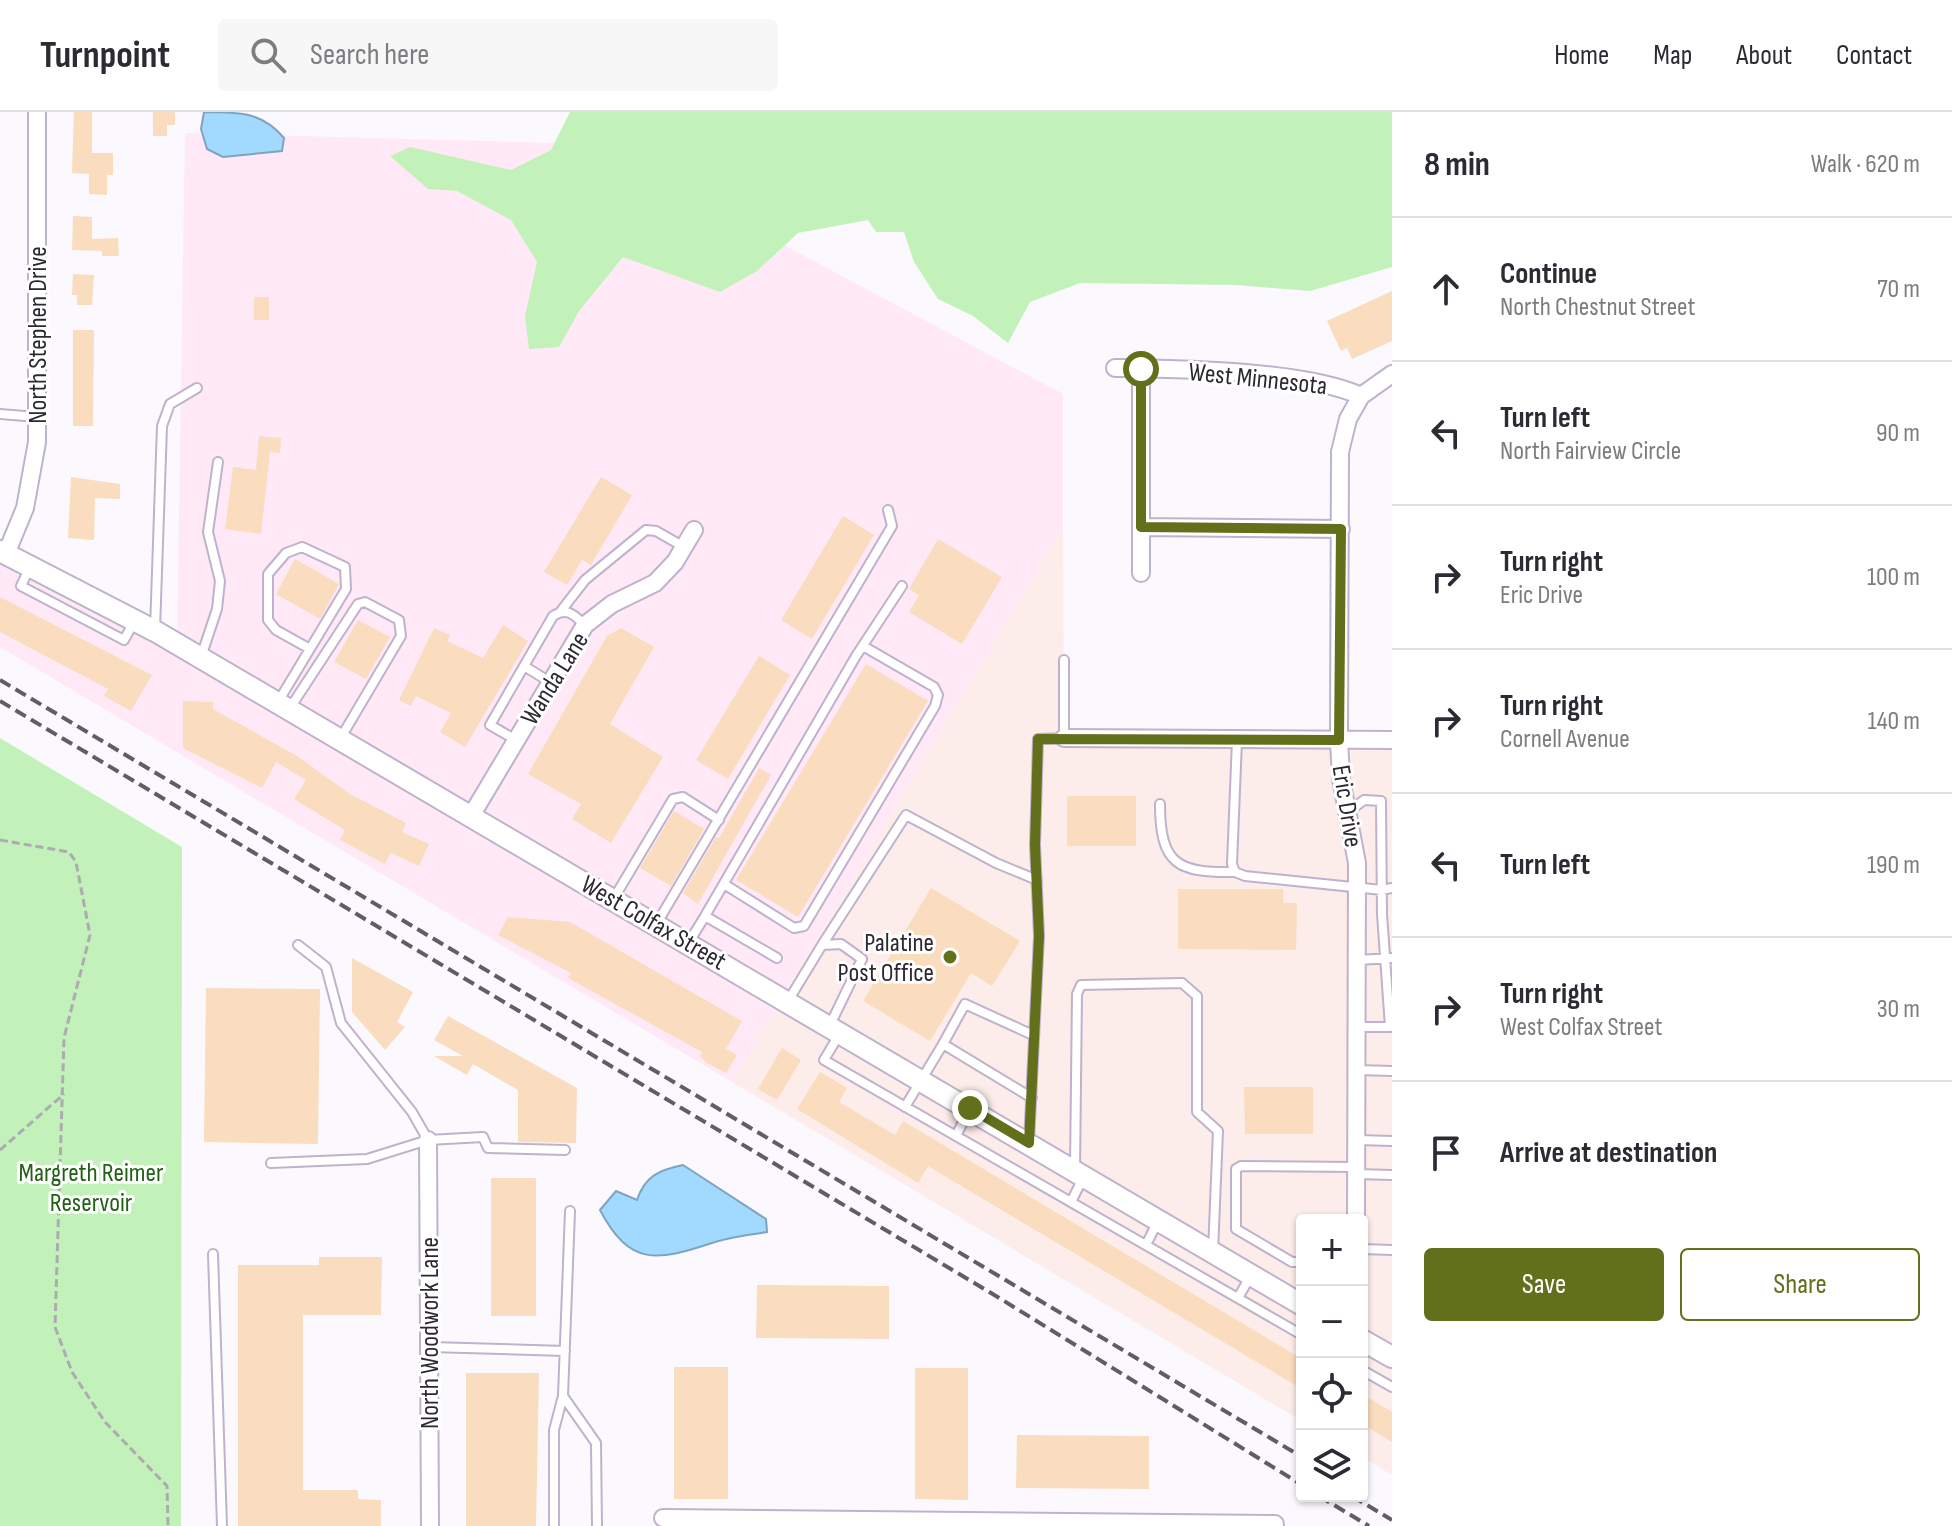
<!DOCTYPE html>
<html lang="en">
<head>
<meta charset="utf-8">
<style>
	body { margin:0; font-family:"Sofia Sans Condensed",sans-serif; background:#f7f7f7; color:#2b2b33 }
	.controls { position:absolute; right:24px; bottom:24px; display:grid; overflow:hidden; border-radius:8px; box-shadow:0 2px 6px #0004 }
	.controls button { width:72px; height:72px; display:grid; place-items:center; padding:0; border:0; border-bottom:2px solid #e1e1e2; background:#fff; color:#2b2b33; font:40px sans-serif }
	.stop { position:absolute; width:24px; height:24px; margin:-18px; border:6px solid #63701b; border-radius:50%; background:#fff }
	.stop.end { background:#63701b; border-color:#fff; box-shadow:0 2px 8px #0008 }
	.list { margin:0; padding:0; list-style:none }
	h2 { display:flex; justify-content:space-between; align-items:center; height:104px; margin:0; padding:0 32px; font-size:34px }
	h2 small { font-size:26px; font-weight:400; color:#7c7c81 }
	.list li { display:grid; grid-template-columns:52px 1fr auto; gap:24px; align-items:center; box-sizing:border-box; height:144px; padding:0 32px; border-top:2px solid #e1e1e2 }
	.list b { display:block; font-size:30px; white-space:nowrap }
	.list p { margin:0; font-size:26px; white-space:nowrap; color:#7c7c81 }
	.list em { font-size:26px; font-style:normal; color:#7c7c81 }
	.actions { display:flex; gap:16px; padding:24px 32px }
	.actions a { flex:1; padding:18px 0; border:2px solid #63701b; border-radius:8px; text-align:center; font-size:28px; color:#63701b }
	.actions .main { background:#63701b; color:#fff }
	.icon { flex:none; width:44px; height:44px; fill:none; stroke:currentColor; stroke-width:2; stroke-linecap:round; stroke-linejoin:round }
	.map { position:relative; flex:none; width:1392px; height:1414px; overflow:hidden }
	header { display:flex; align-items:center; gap:48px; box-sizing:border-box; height:112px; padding:0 40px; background:#fff; border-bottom:2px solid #e1e1e2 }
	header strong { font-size:38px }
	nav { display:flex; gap:44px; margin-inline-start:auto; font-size:28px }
	.search { width:560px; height:72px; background:#f7f7f7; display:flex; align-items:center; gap:20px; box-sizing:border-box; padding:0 28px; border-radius:8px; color:#7c7c81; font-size:30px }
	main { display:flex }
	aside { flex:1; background:#fff }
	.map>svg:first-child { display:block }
	.commercial { fill:#fcecea }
	.industrial { fill:#ffe9f6 }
	.green { fill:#c2f2b9 }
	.water { fill:#a2d9fe; stroke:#7fa4c0; stroke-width:2 }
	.building { fill:#fadcbf }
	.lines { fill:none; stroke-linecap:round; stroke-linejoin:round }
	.service-casing { stroke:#bfb2cc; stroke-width:12 }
	.minor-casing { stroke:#bfb2cc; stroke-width:20 }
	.tertiary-casing { stroke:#bfb2cc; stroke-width:24 }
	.path { stroke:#adaab1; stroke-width:3; stroke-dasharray:8 4; stroke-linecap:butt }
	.service { stroke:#fff; stroke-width:8 }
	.minor { stroke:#fff; stroke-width:16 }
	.tertiary { stroke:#fff; stroke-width:20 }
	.rail { stroke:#615c65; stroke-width:4; stroke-dasharray:12 6; stroke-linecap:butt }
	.route { stroke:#63701b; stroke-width:10 }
	.poi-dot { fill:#63701b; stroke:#fff; stroke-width:3 }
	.labels { text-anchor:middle; stroke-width:6; stroke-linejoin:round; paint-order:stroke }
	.street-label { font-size:26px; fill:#2c2731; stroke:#fff }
	.poi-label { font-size:26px; fill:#2c2731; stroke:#fff; text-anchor:end }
	.park-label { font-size:26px; fill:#226013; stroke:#fff }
</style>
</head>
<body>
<header>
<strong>Turnpoint</strong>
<div class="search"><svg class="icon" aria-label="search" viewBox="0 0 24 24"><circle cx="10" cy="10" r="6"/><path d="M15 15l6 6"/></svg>Search here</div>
<nav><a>Home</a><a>Map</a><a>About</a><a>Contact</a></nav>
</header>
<main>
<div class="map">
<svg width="1392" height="1414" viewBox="0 0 1392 1414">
	<rect width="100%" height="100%" fill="#fbf9fe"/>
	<path class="commercial" d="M1063,415L1064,626L1392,628V1363L1362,1345V1108H1302V1309L732,970Z"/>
	<path class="industrial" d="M185,21L595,32L1063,282V415L732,970L0,535V439L177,531Z"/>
	<path class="green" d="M570,0H1392V155L1310,179L1235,173L1080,171L1030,190L1008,231L973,204L938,187L914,150L904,120H876L868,108L798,121L757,159L720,180L623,145L579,199L559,235L529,237L525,204L537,150L511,108L457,79L428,77L390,44L410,35L511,58L551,38Z
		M0,626L182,735L181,1414H0Z"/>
	<path class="water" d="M204,0C240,0 262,0 284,26L282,39L223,45L207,37L201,17Z
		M683,1053L766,1107L767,1120C749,1123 729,1125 712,1131C657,1149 630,1155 600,1098L616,1079L637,1088C645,1064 659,1058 683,1053Z"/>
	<path class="building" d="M74,0H92V41H113V63H107V83L89,82V62L72,61Z
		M153,0H175V13H167V24H153Z
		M73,104L92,105V127L118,126L119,144H102V139L72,138Z
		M73,162L94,163L92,193H77V183H72Z
		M1392,179V229L1352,247L1347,236L1341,239L1327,209Z
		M254,185H269V208H254Z
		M73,218H94L93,314H73Z
		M259,324L281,326L280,341L270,340L261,422L225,417L233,355L256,358Z
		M71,365L120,372V387L95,386L94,428L68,426Z
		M601,365L632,383L591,453L582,448L567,473L544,460Z
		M843,404L874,423L812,527L781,508Z
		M938,427L1002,465L962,532L909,500L919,483L909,477Z
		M295,447L339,472L320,507L276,482Z
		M0,485L152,563L131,599L104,584L108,577L0,520Z
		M358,508L390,525L366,567L334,550Z
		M503,513L528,529L465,635L440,620L451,601L416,584L411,594L399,588L434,516L450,523L447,529L483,546Z
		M621,516L654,535L610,612L663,645L611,731L572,707L581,692L528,662L607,524Z
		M759,544L790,563L728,667L696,648Z
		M866,552L928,589L798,805L736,768Z
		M183,589L213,590V597L297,644L350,682L406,711L402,720L429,732L419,754L391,741L385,752L340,728L345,718L294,687L306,668L276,650L262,676L183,636Z
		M759,656L771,663L698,792L683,781L716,725L719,726Z
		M1067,684H1136V734H1067Z
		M674,699L704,717L671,774L640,756Z
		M931,776L1020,829L992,874L971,861L930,929L863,889Z
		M1178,777H1283V791H1297L1296,838L1178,837Z
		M508,805L570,810L742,909L726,937L737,943L726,961L707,951L700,944L702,940L568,866L571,861L498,823Z
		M352,846L413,880L397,910L405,915L385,938L352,900Z
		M206,876L320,877L318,1032L204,1030Z
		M448,904L577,976L576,1031L518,1030V978L473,952L467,963L434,944H463L434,928Z
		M782,936L801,948L777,988L758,977Z
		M820,960L847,976L839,990L895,1023L903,1009L1302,1247V1277L928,1054L918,1071L797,997Z
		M1244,975H1313V1022H1245Z
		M491,1066H536V1204H491Z
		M319,1145H382L381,1203H303V1378H358V1387L381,1388V1414H238V1153H319Z
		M757,1173L889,1174V1227L756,1226Z
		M674,1255H728V1387H674Z
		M915,1256H968V1388L915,1387Z
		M466,1261H539L536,1414H466Z
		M1362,1282L1392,1300V1330L1362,1312Z
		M1017,1323L1149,1324V1377L1016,1376Z"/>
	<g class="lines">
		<defs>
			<path id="service" d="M0,302L37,305
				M30,455L21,474L124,528L134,510
				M561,499L585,468L646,418L656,419L684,435
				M155,518L162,314L170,292L197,276
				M201,545L217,497L220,469L208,420L218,350
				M524,554L550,570
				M278,590L346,477L345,455L302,435L286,441L268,462V508L276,518L310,537
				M290,596L358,492L365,490L399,508L401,524L340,627
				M516,628L490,613L553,504C567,495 573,502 585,513
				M1237,628L1232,752L1235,760L1245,764L1382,778L1392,776
				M1160,692C1160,753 1178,761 1235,760
				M1348,700L1364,688L1381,689L1382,802L1390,915H1357
				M724,772L794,816L804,814L935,594L938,583L934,575L863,534
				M614,786L673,687L683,685L719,708
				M705,804L856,544L902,474
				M657,811L892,414L888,398
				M689,830L705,804L777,846
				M298,833L326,855L341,911L412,1000L428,1028
				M822,833L906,703L996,751L1037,768
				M1357,848L1392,846
				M788,889L822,833L841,832L862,847L830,913
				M840,921L824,948L1302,1223
				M943,932L965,892L1033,923
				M1357,958L1392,959
				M905,995L943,932L1032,986
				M956,1024L968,1000
				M1357,1028L1392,1029
				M1029,1030L1039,824L1035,733L1038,627L1064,626V548
				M271,1051L367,1047L428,1028L483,1025L488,1036L565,1038
				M1075,1057L1077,882L1081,873L1182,871L1197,884V1000L1218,1019L1213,1140
				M1356,1062L1392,1063
				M1071,1090L1083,1066
				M1146,1133L1158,1109
				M1362,1137L1392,1138
				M213,1142L222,1414
				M1302,1150H1292L1236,1117V1057L1241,1054L1355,1055
				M1238,1186L1251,1163
				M430,1235L565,1239
				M1362,1258L1392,1275
				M563,1284L596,1331L597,1414
				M554,1414V1318L563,1284L570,1099"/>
			<path id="minor" d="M1115,256C1181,257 1303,258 1361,284L1392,262
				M1141,257V461
				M1141,415L1341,417
				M6,442L25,396L37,330V0
				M1064,626L1392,628
				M471,704L585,513L612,492L655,471L675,450L694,418
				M428,1028L430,1414
				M1356,1108L1357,751L1341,667L1339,628L1340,340L1348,307L1361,284
				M663,1406L1275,1412"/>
			<path id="tertiary" d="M0,439L155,519L1302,1193
				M1362,1228L1392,1245"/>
		</defs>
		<use href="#service" class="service-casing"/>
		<use href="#minor" class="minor-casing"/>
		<use href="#tertiary" class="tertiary-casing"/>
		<path class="path" d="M0,728L69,740L76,750L90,823L64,926L55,1215L72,1260L105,1310L167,1374L168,1414
			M0,1038L64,982"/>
		<use href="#service" class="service"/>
		<use href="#minor" class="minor"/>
		<use href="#tertiary" class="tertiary"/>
		<path class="rail" d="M0,568L1302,1345
			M0,589L996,1184L1302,1373
			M1319,1384L1369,1414
			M1352,1384L1392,1408"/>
	</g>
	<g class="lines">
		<path class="route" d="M970,996L1029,1031L1039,824L1035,733L1038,627L1339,628L1341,417L1141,415V257"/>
	</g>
	<circle class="poi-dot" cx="950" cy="845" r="8"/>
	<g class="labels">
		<g class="street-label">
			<text transform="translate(37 223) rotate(-90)" y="9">North Stephen Drive</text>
			<text transform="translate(1258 266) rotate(6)" y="9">West Minnesota</text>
			<text transform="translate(554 566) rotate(-58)" y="9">Wanda Lane</text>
			<text transform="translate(1348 694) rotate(81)" y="9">Eric Drive</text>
			<text transform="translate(654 810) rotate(30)" y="9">West Colfax Street</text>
			<text transform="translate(429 1221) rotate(-90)" y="9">North Woodwork Lane</text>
		</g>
		<g class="poi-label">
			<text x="934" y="839">Palatine<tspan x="934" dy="30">Post Office</tspan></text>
		</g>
		<g class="park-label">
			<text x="91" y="1069">Margreth Reimer<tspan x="91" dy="30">Reservoir</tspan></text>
		</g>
	</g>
</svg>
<div class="controls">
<button>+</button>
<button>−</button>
<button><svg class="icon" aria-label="locate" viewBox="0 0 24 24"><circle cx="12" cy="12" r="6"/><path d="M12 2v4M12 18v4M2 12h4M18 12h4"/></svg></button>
<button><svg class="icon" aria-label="layers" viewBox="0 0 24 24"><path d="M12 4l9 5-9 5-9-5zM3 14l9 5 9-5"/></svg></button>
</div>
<div class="stop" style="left:1141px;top:257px"></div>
<div class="stop end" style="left:970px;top:996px"></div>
</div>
<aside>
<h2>8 min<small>Walk · 620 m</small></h2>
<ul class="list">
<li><svg class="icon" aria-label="ahead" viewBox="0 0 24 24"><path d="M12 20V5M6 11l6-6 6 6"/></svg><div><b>Continue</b><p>North Chestnut Street</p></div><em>70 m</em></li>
<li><svg class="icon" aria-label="left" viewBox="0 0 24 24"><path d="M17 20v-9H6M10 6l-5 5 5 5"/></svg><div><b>Turn left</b><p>North Fairview Circle</p></div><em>90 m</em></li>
<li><svg class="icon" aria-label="right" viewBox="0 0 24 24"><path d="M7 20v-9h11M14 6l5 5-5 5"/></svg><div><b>Turn right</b><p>Eric Drive</p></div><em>100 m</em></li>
<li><svg class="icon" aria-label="right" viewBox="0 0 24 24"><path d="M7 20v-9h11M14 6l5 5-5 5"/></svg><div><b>Turn right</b><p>Cornell Avenue</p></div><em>140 m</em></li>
<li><svg class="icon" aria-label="left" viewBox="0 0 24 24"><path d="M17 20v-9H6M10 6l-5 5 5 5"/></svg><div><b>Turn left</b></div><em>190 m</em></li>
<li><svg class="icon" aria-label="right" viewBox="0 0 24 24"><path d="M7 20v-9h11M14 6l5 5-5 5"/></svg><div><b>Turn right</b><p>West Colfax Street</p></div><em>30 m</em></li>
<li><svg class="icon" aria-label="arrive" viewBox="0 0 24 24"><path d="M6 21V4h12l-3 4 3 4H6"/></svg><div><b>Arrive at destination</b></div></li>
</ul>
<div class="actions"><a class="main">Save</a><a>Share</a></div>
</aside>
</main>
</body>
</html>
